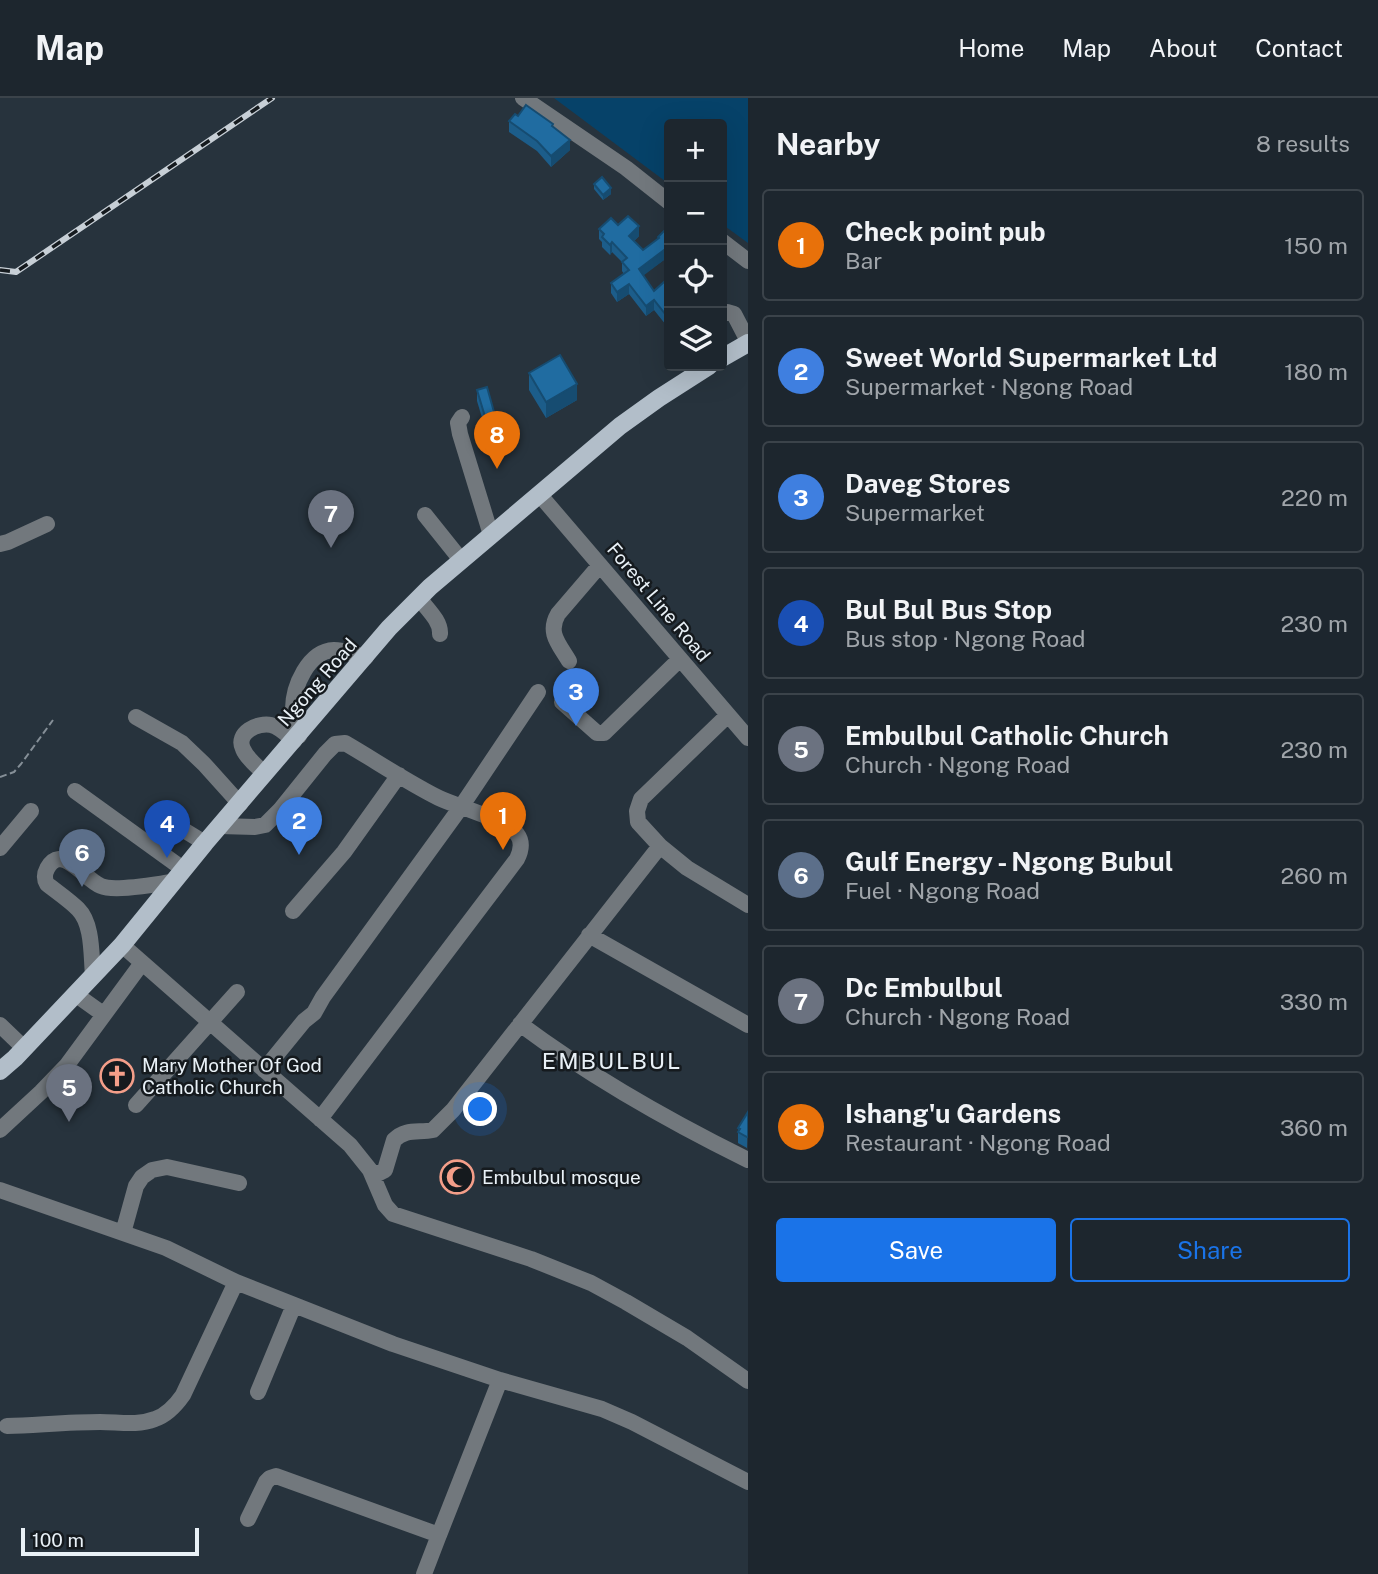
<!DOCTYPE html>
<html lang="en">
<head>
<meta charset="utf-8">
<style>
	body { margin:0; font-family:"Public Sans",sans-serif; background:#252e36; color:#f1f3f6 }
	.controls { position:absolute; right:21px; top:21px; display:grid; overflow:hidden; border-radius:7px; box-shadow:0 7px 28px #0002 }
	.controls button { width:63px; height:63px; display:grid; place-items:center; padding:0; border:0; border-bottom:2px solid #3b434a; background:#1d262e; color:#f1f3f6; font:35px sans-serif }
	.scale { position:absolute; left:21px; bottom:18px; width:178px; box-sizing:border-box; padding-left:7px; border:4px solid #e9f1f7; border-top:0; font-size:19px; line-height:24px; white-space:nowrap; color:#e9f1f7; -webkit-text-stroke:5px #151a1e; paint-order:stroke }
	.you { position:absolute; left:481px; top:1012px; width:24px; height:24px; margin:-18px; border:5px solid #fff; border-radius:50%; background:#1a73e8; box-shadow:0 0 0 10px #1a73e833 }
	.badge { display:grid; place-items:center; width:46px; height:46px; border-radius:50%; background:#1a73e8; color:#fff; font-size:23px; font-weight:700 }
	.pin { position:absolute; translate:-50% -58px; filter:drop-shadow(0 2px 4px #0008) }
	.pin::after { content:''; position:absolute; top:37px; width:24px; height:21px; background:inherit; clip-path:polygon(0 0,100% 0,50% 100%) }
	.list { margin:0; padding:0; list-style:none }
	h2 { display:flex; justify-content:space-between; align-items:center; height:91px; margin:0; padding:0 28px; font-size:30px }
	h2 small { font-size:23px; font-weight:400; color:#a0a5aa }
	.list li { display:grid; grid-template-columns:46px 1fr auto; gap:21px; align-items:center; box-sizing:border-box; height:112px; margin:0 14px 14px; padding:0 14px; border:2px solid #3b434a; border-radius:7px }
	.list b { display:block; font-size:26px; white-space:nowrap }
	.list p { margin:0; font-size:23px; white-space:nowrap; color:#a0a5aa }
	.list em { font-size:23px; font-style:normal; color:#a0a5aa }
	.actions { display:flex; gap:14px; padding:21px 28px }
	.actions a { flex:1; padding:16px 0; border:2px solid #1a73e8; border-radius:7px; text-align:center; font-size:24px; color:#1a73e8 }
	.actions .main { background:#1a73e8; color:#fff }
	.icon { flex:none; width:38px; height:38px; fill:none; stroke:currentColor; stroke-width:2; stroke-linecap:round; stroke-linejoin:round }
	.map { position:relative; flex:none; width:748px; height:1476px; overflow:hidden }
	header { display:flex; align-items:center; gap:42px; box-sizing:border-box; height:98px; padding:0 35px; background:#1d262e; border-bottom:2px solid #3b434a }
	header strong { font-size:33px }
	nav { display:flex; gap:38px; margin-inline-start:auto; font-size:24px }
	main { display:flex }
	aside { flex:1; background:#1d262e }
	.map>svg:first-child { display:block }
	.green { fill:#064269 }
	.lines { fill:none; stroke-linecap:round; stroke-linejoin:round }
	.path { stroke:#858f97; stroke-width:2; stroke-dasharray:7 3.5; stroke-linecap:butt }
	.minor { stroke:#72787d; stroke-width:16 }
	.major { stroke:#b2bec9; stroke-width:18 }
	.rail-casing { stroke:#c7cfd6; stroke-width:6 }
	.rail { stroke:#151a1e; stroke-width:3.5; stroke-dasharray:10; stroke-linecap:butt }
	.wall { fill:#1c5d8a }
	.shaded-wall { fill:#164c71 }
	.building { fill:#206ca1; stroke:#164c71; stroke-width:2 }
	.labels { text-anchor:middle; stroke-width:5; stroke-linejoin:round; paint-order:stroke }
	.street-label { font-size:19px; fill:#e9f1f7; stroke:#151a1e }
	.poi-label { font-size:19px; fill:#e9f1f7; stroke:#151a1e; text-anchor:start }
	.quarter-label { font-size:23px; letter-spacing:2px; fill:#e9f1f7; stroke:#151a1e }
</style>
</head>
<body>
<header>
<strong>Map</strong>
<nav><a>Home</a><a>Map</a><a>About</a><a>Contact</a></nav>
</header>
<main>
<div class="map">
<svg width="748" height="1476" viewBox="0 0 748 1476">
	<rect width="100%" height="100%" fill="#27333d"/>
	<path class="green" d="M554,0H748V145L722,126V26H669V86Z"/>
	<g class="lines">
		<path class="path" d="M0,679L14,674L21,666L53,622"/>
		<path class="minor" d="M523,0L626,70L669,104
			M722,143L748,163
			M722,216L727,214L734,216L748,243
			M462,319L458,325L460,336L491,437
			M539,396L748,640
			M425,417L461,462
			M0,446L8,444L47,426
			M419,500C427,511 441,523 440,536
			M569,563C559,546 547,535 558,516L600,467
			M562,604L597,635H604L680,561
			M728,617L641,701L637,713L638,724L660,748L687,770L748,807
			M136,619L182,645L204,666L240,706
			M299,638C296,629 293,620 293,611C293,589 308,553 334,552C344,552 356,557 366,559
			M265,676C258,669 247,661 243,651C235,635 258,624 271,627C280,629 287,637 294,643
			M75,693L183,771
			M164,720L205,745
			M220,728L255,729L265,727L280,712L325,656L335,646L345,645C376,663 407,684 439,700C458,709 504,721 517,736C523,744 521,753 517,761L320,1021
			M0,750L31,713
			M293,813L344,754L399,677
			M589,837L748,927
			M122,847L350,1047L370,1072L385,1107L393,1116L531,1161L591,1185L626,1204L687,1240L748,1283
			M93,877C91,857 93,826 78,811C69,802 57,794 47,786C41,776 50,762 59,761C73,761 88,783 101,788C114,794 156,786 172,784
			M75,896L103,916
			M520,926C591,979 669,1023 748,1062
			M0,927L24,950
			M264,972L304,923L314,915L323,899L461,709L538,594
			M136,1007L237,894
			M0,1032L41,994L67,967L142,865
			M373,1078L385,1072L394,1042C406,1030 418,1035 433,1032L453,1012L660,748
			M0,1092L166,1150L236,1184L393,1246L500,1282L602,1311L632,1324L748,1384
			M123,1135L136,1088L142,1079L152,1072L167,1069L239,1085
			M258,1294L294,1207
			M7,1328C38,1327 69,1324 100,1324C119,1324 137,1328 155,1321C167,1317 176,1307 183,1297L236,1184
			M248,1421L266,1384L270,1380L276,1378L439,1437L500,1282
			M424,1476L439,1437"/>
		<path class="major" d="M722,260L748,245
			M0,973L15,960L122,847L205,745L389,530L430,489L620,328L659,300L709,268"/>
		<defs>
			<path id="rail" d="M0,172L16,174L272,0"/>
		</defs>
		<use href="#rail" class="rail-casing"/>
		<use href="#rail" class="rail"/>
	</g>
	<path class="wall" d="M518,18L553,29L570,52L551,69L537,53L509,34V23Z
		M594,86L611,96L603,102L594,91Z
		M618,127L639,138L634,143L643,152L658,141V139L669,133V160L668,159L643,177L654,193L669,189V224L666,227L654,212L646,218L629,196L617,204L611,195V185L624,176L622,173V164L612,154L610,157L602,149V144L599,141V131Z
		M669,244V263L666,258V246Z
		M529,275L577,302L546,320L529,292Z
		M477,292L501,350L492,353L477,303Z
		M748,1014L747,1050L738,1045V1030Z"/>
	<path class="shaded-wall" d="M570,42V52L551,69V58Z
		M611,90V96L603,102V97Z
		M639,128V138L629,148V138Z
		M612,144V154L610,157V147Z
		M668,149V159L639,181V171Z
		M629,186V196L617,204V194Z
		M654,202V212L646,218V208Z
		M669,214V224L666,227V217Z
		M577,286V302L546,320V304Z
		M501,339V350L492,353V342Z"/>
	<path class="building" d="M526,7L553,26L552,28L570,42L551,58L537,43L509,23L515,16L518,18Z
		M602,79L611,90L603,97L594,86Z
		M628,118L639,128L629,138L643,152L659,140L658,139L666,131L669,133V150L668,149L639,171L654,193L664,184L669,189V214L666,217L654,202L646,208L629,186L617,194L611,185L629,172L622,164L627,160L612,144L610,147L602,139L604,136L599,131L611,120L618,127Z
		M560,257L577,286L546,304L529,275Z
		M487,289L501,339L492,342L477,292Z
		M748,1014V1038L747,1039L738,1034L740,1031L738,1030Z"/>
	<defs>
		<symbol id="church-ring" viewBox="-11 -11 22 22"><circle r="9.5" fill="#151a1e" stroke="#f49e89" stroke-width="1.5"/><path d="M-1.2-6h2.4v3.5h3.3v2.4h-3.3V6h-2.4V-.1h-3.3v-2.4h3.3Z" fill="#f49e89"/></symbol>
		<symbol id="mosque-ring" viewBox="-11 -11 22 22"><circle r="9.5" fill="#151a1e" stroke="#f49e89" stroke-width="1.5"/><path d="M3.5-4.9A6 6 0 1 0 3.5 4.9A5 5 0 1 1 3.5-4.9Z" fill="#f49e89"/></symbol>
	</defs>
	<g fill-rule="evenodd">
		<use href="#church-ring" x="98" y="959" width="38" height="38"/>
		<use href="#mosque-ring" x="438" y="1060" width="38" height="38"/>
	</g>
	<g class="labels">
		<g class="street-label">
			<text transform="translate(659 504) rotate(50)" y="7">Forest Line Road</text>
			<text transform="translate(317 584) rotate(-49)" y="7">Ngong Road</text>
		</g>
		<g class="poi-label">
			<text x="142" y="974">Mary Mother Of God<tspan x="142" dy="22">Catholic Church</tspan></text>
			<text x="482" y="1086">Embulbul mosque</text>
		</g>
		<g class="quarter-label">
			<text x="612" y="971">EMBULBUL</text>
		</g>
	</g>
</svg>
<div class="controls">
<button>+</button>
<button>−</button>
<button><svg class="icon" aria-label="locate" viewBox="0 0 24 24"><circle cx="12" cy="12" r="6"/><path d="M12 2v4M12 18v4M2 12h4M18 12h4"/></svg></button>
<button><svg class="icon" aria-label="layers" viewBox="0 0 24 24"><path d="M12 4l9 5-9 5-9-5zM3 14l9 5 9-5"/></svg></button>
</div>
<div class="scale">100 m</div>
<div class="you"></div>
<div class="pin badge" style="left:503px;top:752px;background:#e8710a">1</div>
<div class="pin badge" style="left:299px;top:757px;background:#3f7fe0">2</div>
<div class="pin badge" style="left:576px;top:628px;background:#3f7fe0">3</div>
<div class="pin badge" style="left:167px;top:760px;background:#1a4fb4">4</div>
<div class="pin badge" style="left:69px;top:1024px;background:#6b7280">5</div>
<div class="pin badge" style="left:82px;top:789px;background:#5c6f8a">6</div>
<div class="pin badge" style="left:331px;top:450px;background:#6b7280">7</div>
<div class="pin badge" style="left:497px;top:371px;background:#e8710a">8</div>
</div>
<aside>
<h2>Nearby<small>8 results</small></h2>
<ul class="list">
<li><span class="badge" style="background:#e8710a">1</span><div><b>Check point pub</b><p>Bar</p></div><em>150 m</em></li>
<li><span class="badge" style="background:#3f7fe0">2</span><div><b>Sweet World Supermarket Ltd</b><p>Supermarket · Ngong Road</p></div><em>180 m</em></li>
<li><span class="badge" style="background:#3f7fe0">3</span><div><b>Daveg Stores</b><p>Supermarket</p></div><em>220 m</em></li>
<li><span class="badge" style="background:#1a4fb4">4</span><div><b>Bul Bul Bus Stop</b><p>Bus stop · Ngong Road</p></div><em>230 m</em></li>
<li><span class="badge" style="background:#6b7280">5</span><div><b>Embulbul Catholic Church</b><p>Church · Ngong Road</p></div><em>230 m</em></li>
<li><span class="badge" style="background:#5c6f8a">6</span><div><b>Gulf Energy - Ngong Bubul</b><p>Fuel · Ngong Road</p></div><em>260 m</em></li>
<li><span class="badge" style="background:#6b7280">7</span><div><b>Dc Embulbul</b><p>Church · Ngong Road</p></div><em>330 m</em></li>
<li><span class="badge" style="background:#e8710a">8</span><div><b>Ishang'u Gardens</b><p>Restaurant · Ngong Road</p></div><em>360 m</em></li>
</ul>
<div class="actions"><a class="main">Save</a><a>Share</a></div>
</aside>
</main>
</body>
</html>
